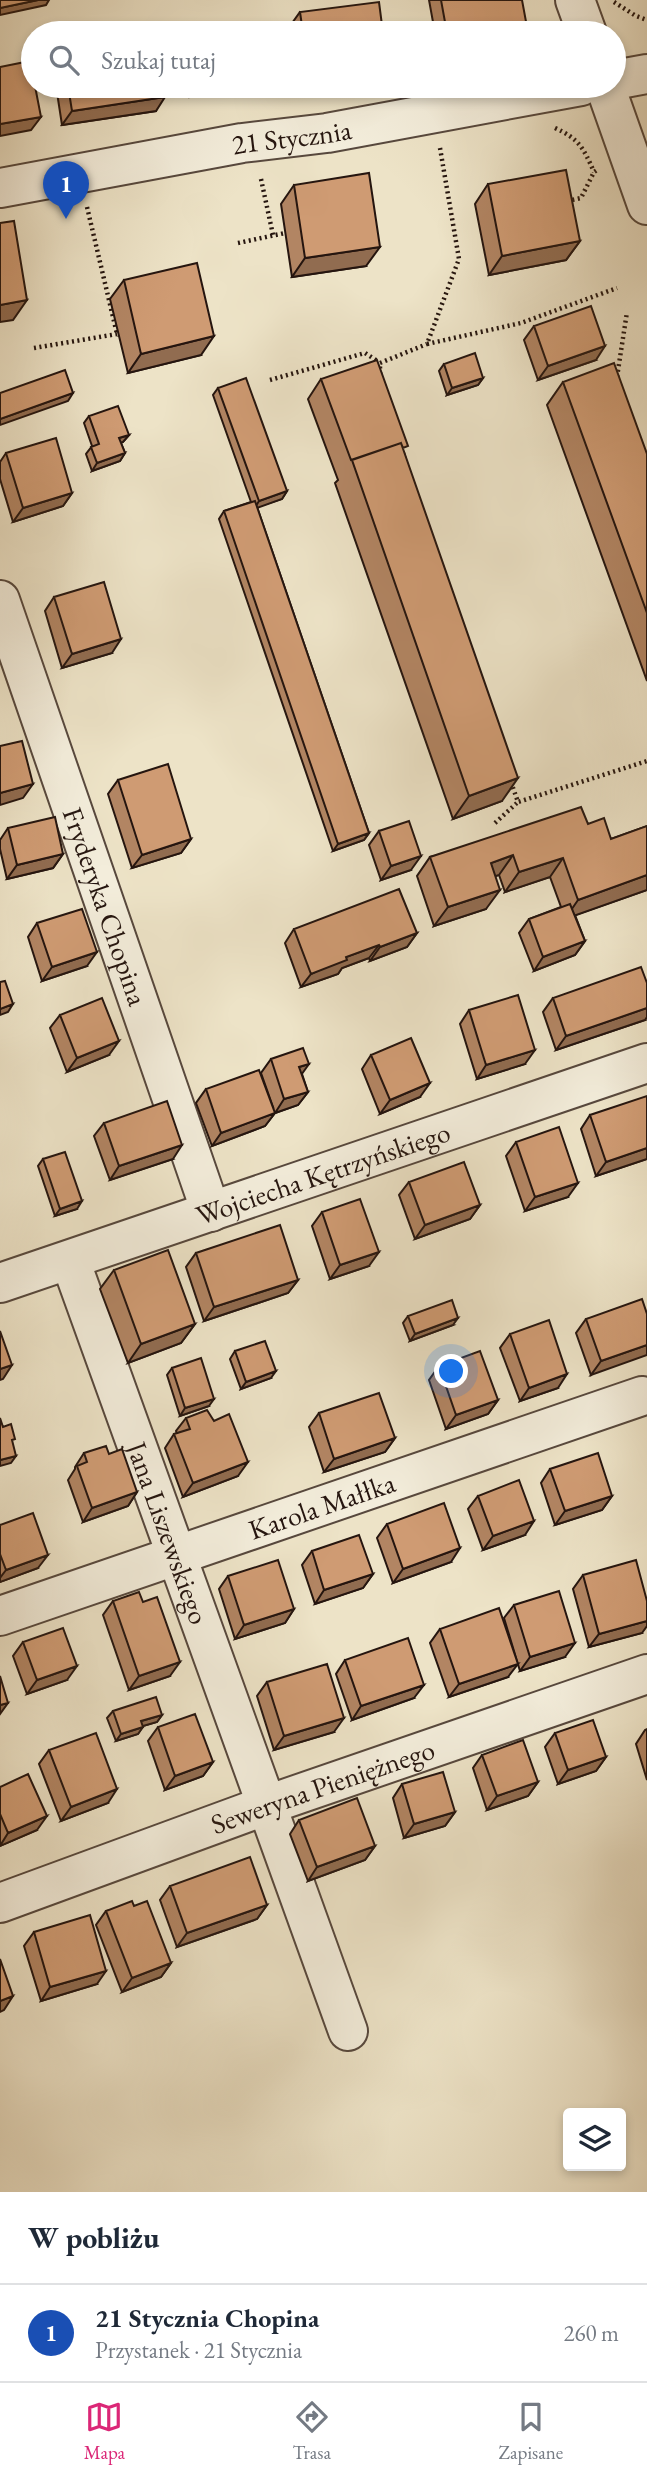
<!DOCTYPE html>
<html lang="pl">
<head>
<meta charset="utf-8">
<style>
	body { margin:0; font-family:"EB Garamond",serif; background:#f6f6f7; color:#1f2937 }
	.controls { position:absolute; right:21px; bottom:21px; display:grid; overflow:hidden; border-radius:7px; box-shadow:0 4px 10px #0003 }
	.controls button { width:63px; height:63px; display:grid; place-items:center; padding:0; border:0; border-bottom:2px solid #e0e1e3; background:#fff; color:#1f2937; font:35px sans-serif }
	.you { position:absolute; left:452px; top:1372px; width:24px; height:24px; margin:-18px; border:5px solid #fff; border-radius:50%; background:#1a73e8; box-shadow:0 0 0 10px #1a73e833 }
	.badge { display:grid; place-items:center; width:46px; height:46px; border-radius:50%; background:#db2777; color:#fff; font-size:23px; font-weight:700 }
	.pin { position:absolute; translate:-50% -58px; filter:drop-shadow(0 2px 4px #0008) }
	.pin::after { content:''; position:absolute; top:37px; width:24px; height:21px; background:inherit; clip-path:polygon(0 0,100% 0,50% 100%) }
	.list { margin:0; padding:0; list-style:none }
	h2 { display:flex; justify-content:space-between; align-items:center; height:91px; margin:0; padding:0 28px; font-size:30px }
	h2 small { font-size:23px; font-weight:400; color:#747a83 }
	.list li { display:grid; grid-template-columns:46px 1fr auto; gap:21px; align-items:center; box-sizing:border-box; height:98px; padding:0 28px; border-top:2px solid #e0e1e3 }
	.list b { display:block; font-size:26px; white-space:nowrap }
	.list p { margin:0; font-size:23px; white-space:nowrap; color:#747a83 }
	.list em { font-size:23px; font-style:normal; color:#747a83 }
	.icon { flex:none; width:38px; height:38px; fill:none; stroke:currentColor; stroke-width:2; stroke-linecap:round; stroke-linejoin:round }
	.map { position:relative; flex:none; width:647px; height:2192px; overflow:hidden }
	.search { position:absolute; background:#fff; box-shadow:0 4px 10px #0003; left:21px; right:21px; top:21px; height:77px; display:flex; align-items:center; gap:18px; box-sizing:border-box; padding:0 24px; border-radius:38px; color:#747a83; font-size:26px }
	.sheet { height:189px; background:#fff }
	nav { display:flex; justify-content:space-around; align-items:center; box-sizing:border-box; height:98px; border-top:2px solid #e0e1e3; background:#fff; font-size:19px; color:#747a83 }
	nav a { display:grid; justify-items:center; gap:4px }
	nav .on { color:#db2777 }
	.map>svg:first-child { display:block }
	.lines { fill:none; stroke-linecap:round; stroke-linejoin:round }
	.minor-casing { stroke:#57483d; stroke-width:42 }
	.path { stroke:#25150f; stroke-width:4.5; stroke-dasharray:2 3.5; stroke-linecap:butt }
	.minor { stroke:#f3eddb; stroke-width:38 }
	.wall { fill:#b28563; stroke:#25150f; stroke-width:2 }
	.shaded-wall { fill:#916c50; stroke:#25150f; stroke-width:2 }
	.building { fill:#cf9b73; stroke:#25150f; stroke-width:2 }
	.labels { text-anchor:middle; stroke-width:5; stroke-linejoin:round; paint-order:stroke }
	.street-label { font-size:28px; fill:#25150f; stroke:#f3eddb }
</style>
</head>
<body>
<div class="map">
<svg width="647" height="2192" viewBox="0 0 647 2192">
	<rect width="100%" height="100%" fill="#ede3c7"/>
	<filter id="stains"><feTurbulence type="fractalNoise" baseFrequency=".00286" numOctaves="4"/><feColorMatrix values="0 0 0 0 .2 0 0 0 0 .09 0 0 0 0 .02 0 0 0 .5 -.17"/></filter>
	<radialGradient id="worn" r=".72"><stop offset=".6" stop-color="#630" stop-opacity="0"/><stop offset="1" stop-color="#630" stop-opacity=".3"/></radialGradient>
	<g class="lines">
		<defs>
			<g id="minor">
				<path d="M575,0L587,33"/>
				<path d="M614,80L647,74"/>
				<path d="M605,86L647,205"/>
				<path id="s1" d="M0,188L242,143L327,133L581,86"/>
				<path id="s2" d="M0,600L211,1212"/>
				<path id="s3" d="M70,1260L348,2031"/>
				<path id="s4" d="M0,1283L647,1063"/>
				<path id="s5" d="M0,1616L642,1396"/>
				<path id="s6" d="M0,1903L267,1805L647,1674"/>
			</g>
		</defs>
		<use href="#minor" class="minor-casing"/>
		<path class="path" d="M614,2L636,16L647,20
			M555,128C579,139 583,147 594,172
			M440,148L459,259L427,344L521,323L617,288
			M261,179L273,235
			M567,201L581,198L594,172L597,170
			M87,207L117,334L119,335
			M238,243L285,233
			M34,348L117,334
			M380,374V363L427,344
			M617,377L627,312
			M270,380L365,353L379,362
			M511,782L518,802L647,761
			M495,823L518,802"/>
		<use href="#minor" class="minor"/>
	</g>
	<path class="wall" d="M429,0H522V33H435Z
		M300,12L383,33H291L290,26Z
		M56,86H163L156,111L62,125Z
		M188,86H259L257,89L190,97Z
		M488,184L580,241L566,260L489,275L475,204Z
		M294,185L366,266L292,277L281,204Z
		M124,280L201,355L128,373L110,299Z
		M534,326L596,360L538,380L524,340Z
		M444,364L483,378L478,385L447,395L439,371Z
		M321,379L404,452L502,801L453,819L335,483L338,480L308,399Z
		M563,382L647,454V681L547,405Z
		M218,388L287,491L282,499L257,507L369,833L364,840L333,851L219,519L224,511L251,502L213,395Z
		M89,416L129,435L123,442L121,443L125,453L120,461L92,471L86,454L92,446L84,423Z
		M6,453L72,493L63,506L13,522L0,479V462Z
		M54,597L112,653L62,668L45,611Z
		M118,780L191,839L181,853L132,868L108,794Z
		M588,824L611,839L647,826V890L575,915L585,941L575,955L534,971L519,933L529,919L561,907L550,877L505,892L499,875L495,876L486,909L434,926L417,876L430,857Z
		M8,828L63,854L53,868L7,879L0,849V840Z
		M379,831L411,870L381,880L369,845Z
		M37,923L87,966L42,981L28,937Z
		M294,929L417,933L407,947L370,961L369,958L342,968L338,974L301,987L285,943Z
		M553,998L645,1020L556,1050L543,1012Z
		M469,1010L525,1064L477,1079L460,1024Z
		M60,1015L109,1055L67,1072L50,1028Z
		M371,1055L420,1097L380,1114L362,1069Z
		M271,1059L302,1074L308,1092L298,1105L275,1113L265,1126L212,1146L196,1103L206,1089L273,1107L261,1073Z
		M590,1115L647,1159L596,1176L581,1129Z
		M104,1123L173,1159L110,1180L94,1136Z
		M516,1142L568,1197L525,1211L506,1156Z
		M43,1159L77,1209L55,1216L38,1166Z
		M409,1182L480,1205L470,1219L415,1239L399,1195Z
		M322,1212L369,1266L330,1279L312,1226Z
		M196,1253L298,1280L288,1293L204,1321L186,1267Z
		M114,1270L195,1324L181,1343L128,1363L100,1289Z
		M647,1314L591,1375L576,1333L586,1319Z
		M408,1316L453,1325L410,1341L403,1323Z
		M510,1334L558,1388L520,1401L500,1348Z
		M235,1351L271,1378L241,1389L230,1359Z
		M439,1366L498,1400L488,1414L446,1429L429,1380Z
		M172,1368L209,1406L180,1416L167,1375Z
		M319,1413L395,1438L385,1452L324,1472L309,1427Z
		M186,1418L214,1421L238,1476L183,1497L165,1448L174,1434H177L176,1431Z
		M84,1453L109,1454L137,1492L128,1506L83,1522L68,1480L75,1469V1467Z
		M550,1469L612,1496L602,1510L555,1525L541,1483Z
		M478,1496L525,1535L483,1550L468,1509Z
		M387,1524L451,1562L393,1583L377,1538Z
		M0,1525L38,1568L0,1582Z
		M312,1551L373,1574L363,1588L315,1604L302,1565Z
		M583,1575L642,1633L589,1647L573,1589Z
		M228,1576L294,1609L285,1623L235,1639L219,1589Z
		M113,1601L170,1676L129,1690L103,1615Z
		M514,1605L565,1657L520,1671L504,1618Z
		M440,1629L508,1677L449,1697L430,1643Z
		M23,1642L67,1680L27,1694L13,1656Z
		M345,1660L414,1698L352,1720L336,1674Z
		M267,1682L334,1732L274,1750L257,1696Z
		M113,1711L162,1715L157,1722L143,1726L138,1734L116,1741L107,1718Z
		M158,1727L213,1762L203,1776L165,1790L148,1741Z
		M647,1729V1780L636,1744L645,1730Z
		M555,1733L606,1757L596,1771L558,1784L545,1747Z
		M49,1750L108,1803L61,1821L39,1764Z
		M482,1755L538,1782L528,1796L487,1810L473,1768Z
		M402,1784L455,1812L445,1826L404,1838L393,1798Z
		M0,1787L37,1830L0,1846Z
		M299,1820L375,1846L365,1860L308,1881L290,1834Z
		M170,1886L267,1905L257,1919L177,1947L160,1900Z
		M134,1906L171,1963L161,1977L122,1992L96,1925L106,1911Z
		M34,1932L97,1984L41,2001L24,1946Z"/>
	<path class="shaded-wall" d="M38,0H49L46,5L0,15V8Z
		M527,27L522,33H492Z
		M197,86H259L257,89L190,97Z
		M165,97L156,111L62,125L72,111Z
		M41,117L31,130L0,136V124Z
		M580,241L566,260L489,275L502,256Z
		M380,247L366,266L292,277L305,258Z
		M27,300L13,320L0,322V305Z
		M214,336L201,355L128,373L141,354Z
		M605,346L596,360L538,380L548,366Z
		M483,378L478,385L447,395L452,388Z
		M73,393L68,401L0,425V419Z
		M129,435L123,442L114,445L119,438Z
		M125,453L120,461L92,471L97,463Z
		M287,491L282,499L254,509L259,501Z
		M72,493L63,506L13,522L23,508Z
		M121,639L112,653L62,668L72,654Z
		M518,778L502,801L453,819L469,796Z
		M33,784L23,798L0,805V793Z
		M369,833L364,840L333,851L338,844Z
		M191,839L181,853L132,868L142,855Z
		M63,854L53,868L7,879L17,865Z
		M513,855L499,875L477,882L491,863Z
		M421,856L411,870L381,880L391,866Z
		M563,858L550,877L505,892L519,872Z
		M647,875V890L565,919L578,900Z
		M500,890L486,909L434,926L448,907Z
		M417,933L407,947L370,961L380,947Z
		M585,941L575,955L534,971L543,957Z
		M379,945L369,958L342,968L338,974L301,987L311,974L346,957Z
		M97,952L87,966L42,981L52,967Z
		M13,1004L8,1012L0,1015V1009Z
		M647,1008V1017L645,1020L556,1050L566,1036Z
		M119,1041L109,1055L67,1072L77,1058Z
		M535,1050L525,1064L477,1079L486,1065Z
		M309,1064L299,1078V1067Z
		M430,1083L420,1097L380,1114L390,1100Z
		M308,1092L298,1105L275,1113L284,1099Z
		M275,1113L265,1126L212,1146L221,1133Z
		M182,1145L173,1159L110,1180L119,1166Z
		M647,1148V1159L596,1176L606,1162Z
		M578,1183L568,1197L525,1211L535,1197Z
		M82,1201L77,1209L55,1216L60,1209Z
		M480,1205L470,1219L415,1239L425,1225Z
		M379,1252L369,1266L330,1279L340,1265Z
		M298,1280L288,1293L204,1321L214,1307Z
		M458,1318L453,1325L410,1341L415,1334Z
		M195,1324L181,1343L128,1363L141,1344Z
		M647,1345V1355L591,1375L601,1361Z
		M12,1365L3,1379L0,1380V1369Z
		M276,1371L271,1378L241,1389L246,1382Z
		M567,1374L558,1388L520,1401L529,1388Z
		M214,1399L209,1406L180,1416L185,1408Z
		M498,1400L488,1414L446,1429L456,1415Z
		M395,1438L385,1452L324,1472L334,1459Z
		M16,1456L11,1463L0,1466V1460Z
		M248,1462L238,1476L183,1497L193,1483Z
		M137,1492L128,1506L83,1522L92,1508Z
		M612,1496L602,1510L555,1525L565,1511Z
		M534,1521L525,1535L483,1550L493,1536Z
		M460,1548L451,1562L393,1583L403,1569Z
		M48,1555L38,1568L0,1582V1578L6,1570Z
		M373,1574L363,1588L315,1604L324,1590Z
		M294,1609L285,1623L235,1639L244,1625Z
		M647,1621V1626L642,1633L589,1647L599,1634Z
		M575,1643L565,1657L520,1671L530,1657Z
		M180,1662L170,1676L129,1690L139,1676Z
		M518,1664L508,1677L449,1697L459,1684Z
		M77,1666L67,1680L27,1694L37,1680Z
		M424,1685L414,1698L352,1720L361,1706Z
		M8,1703L0,1714V1705Z
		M162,1715L157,1722L136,1728L141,1721Z
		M344,1718L334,1732L274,1750L284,1736Z
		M143,1727L138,1734L116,1741L121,1734Z
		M606,1757L596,1771L558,1784L568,1770Z
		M213,1762L203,1776L165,1790L175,1776Z
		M538,1782L528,1796L487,1810L497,1796Z
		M117,1789L108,1803L61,1821L71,1807Z
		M455,1812L445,1826L404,1838L414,1824Z
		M47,1816L37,1830L0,1846L8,1833Z
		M375,1846L365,1860L308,1881L317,1867Z
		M267,1905L257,1919L177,1947L187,1933Z
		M171,1963L161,1977L122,1992L132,1978Z
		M106,1971L97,1984L41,2001L50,1987Z
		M13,1996L4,2010L0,2012V2001Z"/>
	<path class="building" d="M0,0H38L0,8Z
		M441,0H522L527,27L492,33H447Z
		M379,2L383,33H303L300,12Z
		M261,30V33H231Z
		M30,61L33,77V86H35L41,117L0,124V67Z
		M68,86H163L165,97L72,111Z
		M566,170L580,241L502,256L488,184Z
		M369,173L380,247L305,258L294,185Z
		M14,221L27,300L0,305V223Z
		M197,263L214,336L141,354L124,280Z
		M591,306L605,346L548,366L534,326Z
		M475,353L483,378L452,388L444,364Z
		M377,360L408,446L403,448L401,443L351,460L321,379Z
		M614,363L647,454V613L563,382Z
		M65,370L73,393L0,419V393Z
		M246,378L287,491L259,501L218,388Z
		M118,406L129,435L119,438L125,453L97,463L91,447L99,444L89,416Z
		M56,438L72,493L23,508L6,453Z
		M401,443L518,778L469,796L352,460Z
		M255,501L369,833L338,844L224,511Z
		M104,582L121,639L72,654L54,597Z
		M22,741L33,784L0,793V746Z
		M168,764L191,839L142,855L118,780Z
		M581,807L588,824L604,818L611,839L647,826V875L578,900L563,858L519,872L513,855L491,863L500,890L448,907L430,857Z
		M55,817L63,854L17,865L8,828Z
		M409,821L421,856L391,866L379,831Z
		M399,889L417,933L380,947L379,945L346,957L347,960L311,974L294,929Z
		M570,904L585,941L543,957L529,919Z
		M82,909L97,952L52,967L37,923Z
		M641,967L647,983V1008L566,1036L553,998Z
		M5,981L13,1004L0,1009V982Z
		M518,995L535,1050L486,1065L469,1010Z
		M102,998L119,1041L77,1058L60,1015Z
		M411,1038L430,1083L390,1100L371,1055Z
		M303,1048L309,1064L299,1067L308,1092L284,1099L271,1059Z
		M259,1070L275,1113L221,1133L206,1089Z
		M647,1096V1148L606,1162L590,1115Z
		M167,1101L182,1145L119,1166L104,1123Z
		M559,1127L578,1183L535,1197L516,1142Z
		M65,1152L82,1201L60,1209L43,1159Z
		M464,1162L480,1205L425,1225L409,1182Z
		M360,1199L379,1252L340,1265L322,1212Z
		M280,1225L298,1280L214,1307L196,1253Z
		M168,1250L195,1324L141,1344L114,1270Z
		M642,1299L647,1314V1345L601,1361L586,1319Z
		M452,1300L458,1318L415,1334L408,1316Z
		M549,1320L567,1374L529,1388L510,1334Z
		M0,1331L12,1365L0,1369Z
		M265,1341L276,1371L246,1382L235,1351Z
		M480,1351L498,1400L456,1415L439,1366Z
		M201,1358L214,1399L185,1408L172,1368Z
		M379,1393L395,1438L334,1459L319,1413Z
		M207,1410L214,1421L229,1414L248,1462L193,1483L174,1434L190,1429L186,1418Z
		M0,1418L3,1427L11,1424L15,1439L12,1440L16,1456L0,1460Z
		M106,1446L109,1454L122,1449L137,1492L92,1508L77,1466L87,1462L84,1453Z
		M598,1453L612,1496L565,1511L550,1469Z
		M519,1480L534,1521L493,1536L478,1496Z
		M444,1503L460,1548L403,1569L387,1524Z
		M33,1513L48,1555L6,1570L0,1554V1525Z
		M359,1535L373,1574L324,1590L312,1551Z
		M278,1560L294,1609L244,1625L228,1576Z
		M636,1560L647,1601V1621L599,1634L583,1575Z
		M559,1591L575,1643L530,1657L514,1605Z
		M139,1592L143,1602L157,1597L180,1662L139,1676L113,1601Z
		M499,1608L518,1664L459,1684L440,1629Z
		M63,1628L77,1666L37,1680L23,1642Z
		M408,1638L424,1685L361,1706L345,1660Z
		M327,1664L344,1718L284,1736L267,1682Z
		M0,1676L8,1703L0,1705Z
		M156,1697L162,1715L141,1721L143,1727L121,1734L113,1711Z
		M195,1714L213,1762L175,1776L158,1727Z
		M593,1720L606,1757L568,1770L555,1733Z
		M96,1733L117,1789L71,1807L49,1750Z
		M523,1740L538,1782L497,1796L482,1755Z
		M443,1772L455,1812L414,1824L402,1784Z
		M28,1774L47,1816L8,1833L0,1814V1787Z
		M357,1798L375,1846L317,1867L299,1820Z
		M250,1857L267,1905L187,1933L170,1886Z
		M132,1901L134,1906L147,1901L171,1963L132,1978L106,1911Z
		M90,1915L106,1971L50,1987L34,1932Z
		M0,1959L13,1996L0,2001Z"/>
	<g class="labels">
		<g class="street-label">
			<text dy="10" stroke="none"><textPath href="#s1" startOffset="296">21 Stycznia</textPath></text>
			<text dy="10" stroke="none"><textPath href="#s2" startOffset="324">Fryderyka Chopina</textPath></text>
			<text dy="10" stroke="none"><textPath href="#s4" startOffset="341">Wojciecha Kętrzyńskiego</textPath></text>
			<text dy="10" stroke="none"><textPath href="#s5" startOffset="340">Karola Małłka</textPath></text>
			<text dy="10" stroke="none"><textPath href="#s3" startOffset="290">Jana Liszewskiego</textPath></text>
			<text dy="10" stroke="none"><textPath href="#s6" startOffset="343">Seweryna Pieniężnego</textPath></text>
		</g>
	</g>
	<rect width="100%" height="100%" filter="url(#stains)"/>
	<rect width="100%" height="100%" fill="url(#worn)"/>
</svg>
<div class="controls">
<button><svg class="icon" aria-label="layers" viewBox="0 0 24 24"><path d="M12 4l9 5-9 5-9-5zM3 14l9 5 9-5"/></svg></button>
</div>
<div class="you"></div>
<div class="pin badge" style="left:66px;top:219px;background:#1a4fb4">1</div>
<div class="search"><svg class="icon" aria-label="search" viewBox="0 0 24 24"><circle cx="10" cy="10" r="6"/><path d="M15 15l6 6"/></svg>Szukaj tutaj</div>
</div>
<section class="sheet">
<h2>W pobliżu<small></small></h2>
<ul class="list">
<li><span class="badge" style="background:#1a4fb4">1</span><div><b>21 Stycznia Chopina</b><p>Przystanek · 21 Stycznia</p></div><em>260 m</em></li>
</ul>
</section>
<nav>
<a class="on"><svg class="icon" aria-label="map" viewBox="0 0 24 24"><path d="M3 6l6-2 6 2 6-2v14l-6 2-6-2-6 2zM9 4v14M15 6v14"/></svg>Mapa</a>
<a><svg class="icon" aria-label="directions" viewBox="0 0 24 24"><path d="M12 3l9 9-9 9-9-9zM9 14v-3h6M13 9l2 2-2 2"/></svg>Trasa</a>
<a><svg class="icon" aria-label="saved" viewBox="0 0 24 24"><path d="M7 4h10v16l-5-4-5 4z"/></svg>Zapisane</a>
</nav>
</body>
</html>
